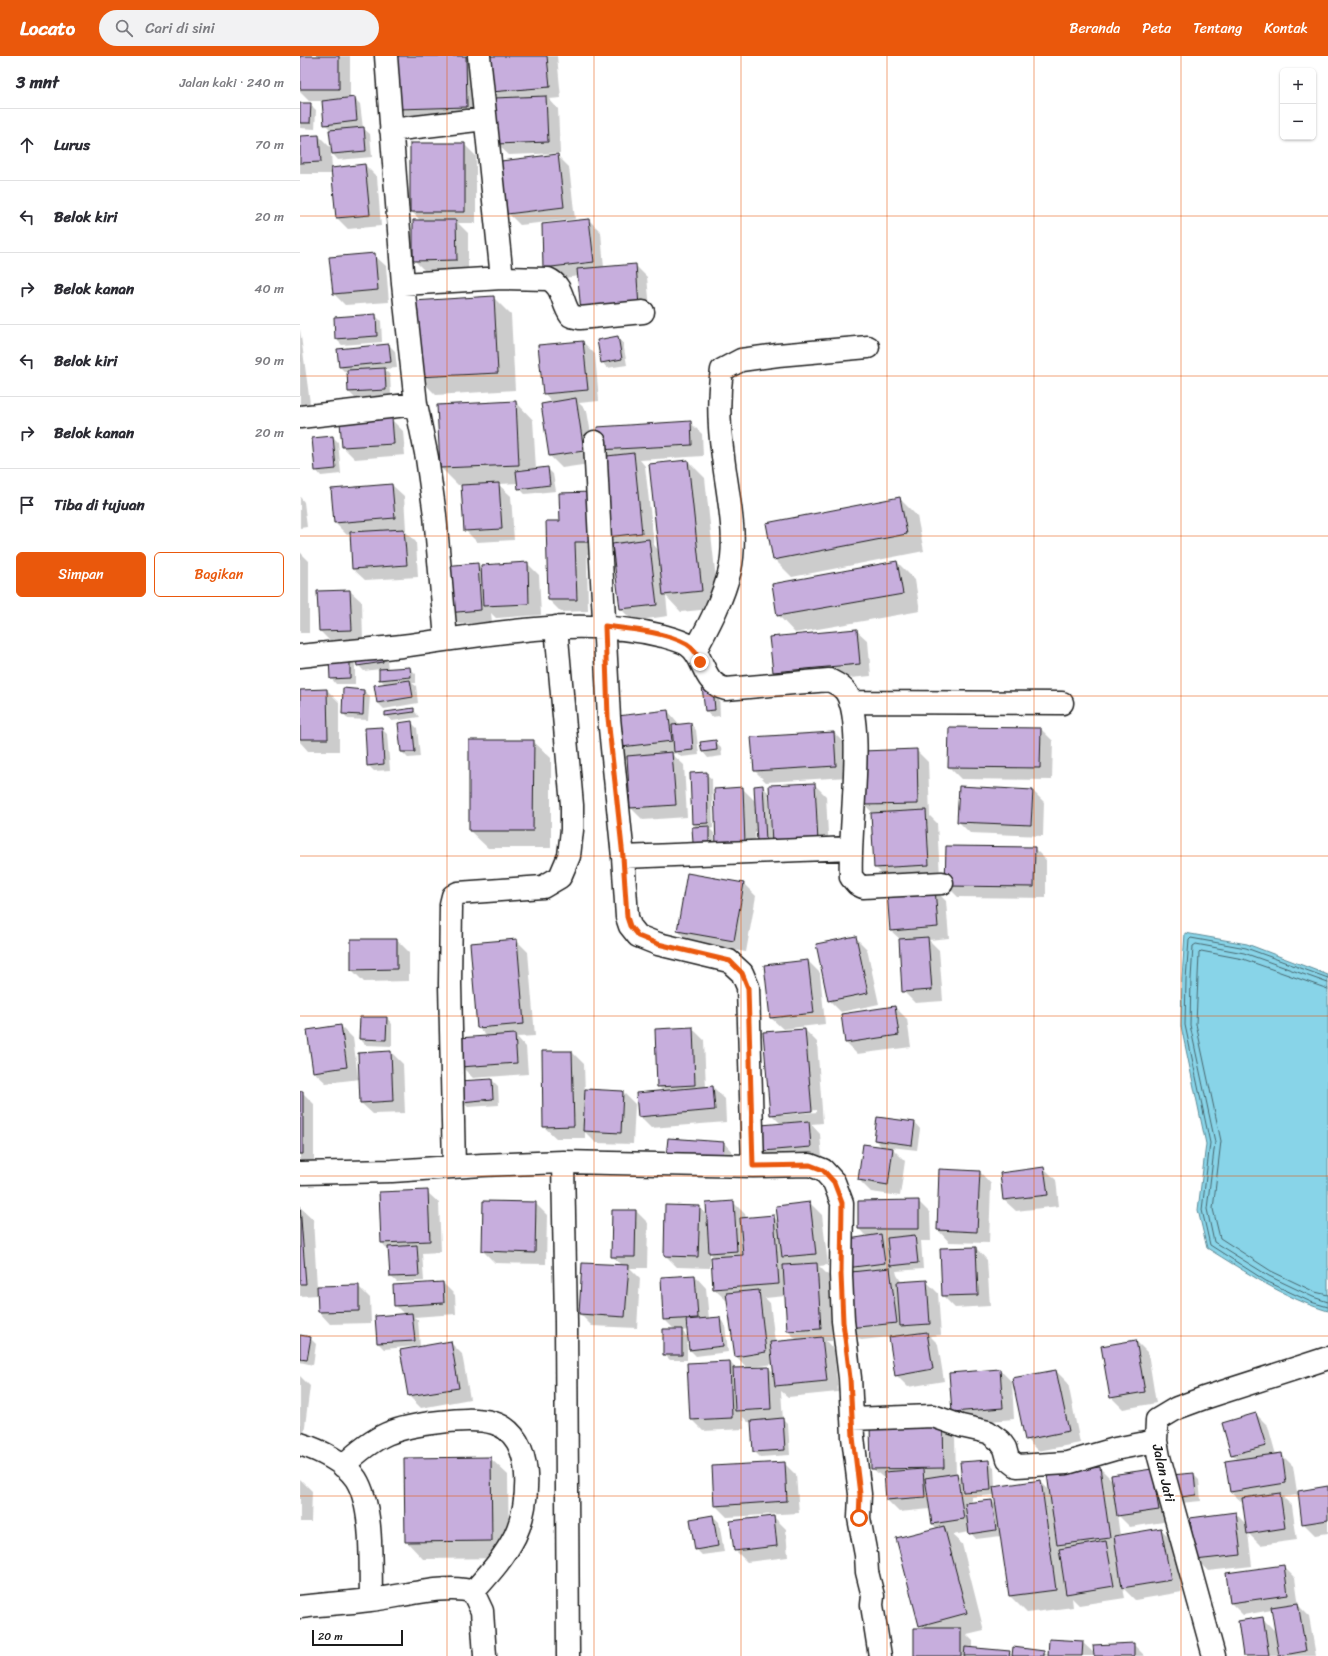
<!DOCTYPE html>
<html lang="id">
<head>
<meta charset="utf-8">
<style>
	body { margin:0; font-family:Sriracha,sans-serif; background:#f2f2f3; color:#2b2b33 }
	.controls { position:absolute; right:12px; top:12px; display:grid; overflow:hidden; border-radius:6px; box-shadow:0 1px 3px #0004 }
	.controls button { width:36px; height:36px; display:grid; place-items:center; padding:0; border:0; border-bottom:1px solid #e1e1e2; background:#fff; color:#2b2b33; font:20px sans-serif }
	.scale { position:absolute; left:12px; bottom:10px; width:91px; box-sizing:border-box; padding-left:4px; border:2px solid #1c1c1c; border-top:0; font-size:11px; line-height:14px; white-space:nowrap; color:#1c1c1c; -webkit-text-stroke:3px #fff; paint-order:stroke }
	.stop { position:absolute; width:12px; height:12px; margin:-9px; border:3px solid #ea580c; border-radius:50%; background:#fff }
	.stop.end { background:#ea580c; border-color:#fff; box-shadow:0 1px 4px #0008 }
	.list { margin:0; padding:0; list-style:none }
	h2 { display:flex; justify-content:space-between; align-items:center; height:52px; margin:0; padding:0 16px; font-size:17px }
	h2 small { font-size:13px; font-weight:400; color:#7c7c81 }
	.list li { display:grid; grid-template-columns:26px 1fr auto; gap:12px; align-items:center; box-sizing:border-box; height:72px; padding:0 16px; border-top:1px solid #e1e1e2 }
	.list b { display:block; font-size:15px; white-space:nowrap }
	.list em { font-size:13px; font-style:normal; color:#7c7c81 }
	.actions { display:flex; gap:8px; padding:12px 16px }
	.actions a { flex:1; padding:9px 0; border:1px solid #ea580c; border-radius:6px; text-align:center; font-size:14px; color:#ea580c }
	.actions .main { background:#ea580c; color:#fff }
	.icon { flex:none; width:22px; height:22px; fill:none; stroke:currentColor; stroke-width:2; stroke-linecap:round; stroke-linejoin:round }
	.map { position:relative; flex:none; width:1028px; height:1600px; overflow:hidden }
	header { display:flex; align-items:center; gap:24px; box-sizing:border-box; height:56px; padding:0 20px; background:#ea580c; color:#fff }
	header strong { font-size:19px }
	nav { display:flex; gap:22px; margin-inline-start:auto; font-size:14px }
	.search { width:280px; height:36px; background:#f2f2f3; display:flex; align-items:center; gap:10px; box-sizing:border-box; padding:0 14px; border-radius:22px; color:#7c7c81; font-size:15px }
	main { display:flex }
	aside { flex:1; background:#fff }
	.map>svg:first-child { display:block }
	.water { fill:#88d4e8; stroke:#5d8a96 }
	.shadow { fill:#0003; fill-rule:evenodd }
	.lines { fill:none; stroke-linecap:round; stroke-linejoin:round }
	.shore { stroke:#47666e; stroke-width:1 }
	.building { fill:#c7aedd; stroke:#1c1c1c }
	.minor-casing { stroke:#1c1c1c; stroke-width:25 }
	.minor { stroke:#fff; stroke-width:22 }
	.route { stroke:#ea580c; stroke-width:5 }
	.grid { fill:none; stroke:#e8590c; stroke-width:1; stroke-opacity:0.55 }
	.labels { text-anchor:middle; stroke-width:3; stroke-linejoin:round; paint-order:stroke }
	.street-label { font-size:14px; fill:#1c1c1c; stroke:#fff }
</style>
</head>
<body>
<header>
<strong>Locato</strong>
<div class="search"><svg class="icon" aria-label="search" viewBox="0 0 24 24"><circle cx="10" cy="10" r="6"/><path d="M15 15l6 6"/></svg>Cari di sini</div>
<nav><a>Beranda</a><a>Peta</a><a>Tentang</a><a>Kontak</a></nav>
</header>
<main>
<aside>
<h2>3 mnt<small>Jalan kaki · 240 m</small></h2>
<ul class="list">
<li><svg class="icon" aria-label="ahead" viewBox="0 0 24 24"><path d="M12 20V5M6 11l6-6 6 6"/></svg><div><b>Lurus</b></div><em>70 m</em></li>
<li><svg class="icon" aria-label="left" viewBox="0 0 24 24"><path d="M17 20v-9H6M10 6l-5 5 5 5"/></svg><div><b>Belok kiri</b></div><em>20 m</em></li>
<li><svg class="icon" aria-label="right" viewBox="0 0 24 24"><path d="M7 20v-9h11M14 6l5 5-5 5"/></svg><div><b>Belok kanan</b></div><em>40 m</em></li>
<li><svg class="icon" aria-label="left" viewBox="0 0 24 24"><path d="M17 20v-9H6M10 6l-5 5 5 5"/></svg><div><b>Belok kiri</b></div><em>90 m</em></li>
<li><svg class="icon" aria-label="right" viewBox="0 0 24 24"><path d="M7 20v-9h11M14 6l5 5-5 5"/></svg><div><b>Belok kanan</b></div><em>20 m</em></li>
<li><svg class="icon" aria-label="arrive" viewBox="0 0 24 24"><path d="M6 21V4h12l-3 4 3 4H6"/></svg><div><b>Tiba di tujuan</b></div></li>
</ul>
<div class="actions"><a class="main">Simpan</a><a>Bagikan</a></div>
</aside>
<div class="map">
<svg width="1028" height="1600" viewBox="0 0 1028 1600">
	<rect width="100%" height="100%" fill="#fff"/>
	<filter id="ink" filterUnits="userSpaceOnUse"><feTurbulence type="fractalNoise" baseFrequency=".025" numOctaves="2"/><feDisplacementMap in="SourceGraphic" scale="8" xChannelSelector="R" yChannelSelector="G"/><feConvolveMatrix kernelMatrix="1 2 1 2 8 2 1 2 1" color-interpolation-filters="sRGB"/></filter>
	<g filter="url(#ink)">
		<path class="water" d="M885,877L947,888L1028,919V1255C984,1242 946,1216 907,1192L898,1154L906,1088L881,970L882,922Z"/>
		<path class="shadow" d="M0,0H50V43L54,42L60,48L63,72L70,78L72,101L38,104L31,96L32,113L65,109L77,121L81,170L48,173L36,161L33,118H0V81L19,80L32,93V75L25,68L23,45H9L0,36Z
			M98,0H182L184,68L117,71L100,53Z
			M188,0H257L261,42L249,43L258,53L260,97L209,99L197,88L199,43L192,36Z
			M0,48H10L16,54L15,73L0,72Z
			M164,88L176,100V167H158L168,177V216H126L114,204L121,165L111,155Z
			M257,99L269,111L275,163L220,169L208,157Z
			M289,164L301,176L304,212L335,209L347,221L351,263L279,220L256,223L244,211Z
			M74,199L86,210L89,246L45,249L33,237Z
			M193,241L211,259L215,334L136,339L118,321Z
			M75,259L81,265L82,286L42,289L36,283Z
			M0,273L12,362L0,364Z
			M317,281L323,287L327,309L307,312L302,306Z
			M283,286L295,298L299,345L279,347L287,355L296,407L262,412L250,400L242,349L253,347L244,337Z
			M89,289L95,295L97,312L84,313L90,319L91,339L55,342L49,336L48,316H45L40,311Z
			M216,346L233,364L236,413L247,412L253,418L256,435L225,438L219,432V427L198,428L211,440L214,484L177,486L165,474L162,429H158L141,412Z
			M91,363L103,375L105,399L55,403L43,391L41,367Z
			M390,366L402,378L403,400L340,404L345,410L354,489L359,495L388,405L405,422L419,552L381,556L366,540L368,560L333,565L321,553L314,488H315L308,481L304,497L287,498L288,555L261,556L249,544L261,466L292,437L299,394Z
			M33,381L38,386L41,418L21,420L16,414Z
			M92,429L104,440L106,474H104L116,486L118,521L65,524L53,513L51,478L47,479L35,467Z
			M0,441L4,446L7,471L0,472Z
			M599,442L617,460L624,495L492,521L474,503Z
			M0,496L9,505V577H0Z
			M597,506L615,524L620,555L495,577L478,559Z
			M227,507L239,519L241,559L196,562L191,557L192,566L159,568L147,556L177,508L182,513Z
			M50,535L62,546L63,586L32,587L20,575L18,536Z
			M556,574L568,585L571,620L486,628L474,616Z
			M81,600L87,605L88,613L110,612L116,618V627H112L116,630L118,647L84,653L78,647L75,630L85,628L80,623V613L64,615L58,609Z
			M49,603L55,608V628H36L31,622Z
			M403,632L419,637L420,660L411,661L406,655Z
			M27,634L39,646V695H8L0,686V635Z
			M64,635L70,640L68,664L48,663L43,657Z
			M113,653L119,661L92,665L86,659Z
			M368,655L380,669L391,668L396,674L399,699L381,701L377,697L372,698L384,709L387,761L343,764L331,752L328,703L326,704L314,692Z
			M112,667L117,672L120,701L108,702L102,696L99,668Z
			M81,672L87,678L90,714L74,715L68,709Z
			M650,672L741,673L753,685L752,724L661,723L649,711Z
			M534,677L546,689L548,721L466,726L455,715Z
			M233,685L251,702V792H188L170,775Z
			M415,685L421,691L422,700L408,702L403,696Z
			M616,694L628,706L630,760L637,767L640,820L587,823L575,811L574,758L564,748Z
			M406,718L412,723L413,772L410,773L414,777L415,792H400L394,786L397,772L393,767Z
			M514,728L526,740L529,797L471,791L457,776H455L456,799L429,800L442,732L456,746L462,730L468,736L471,780H473Z
			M733,735L744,746L743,780L670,777L658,765Z
			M734,792L746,804V842L658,841L646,829Z
			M388,818L444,828L456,840L446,896L390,887L378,875Z
			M634,833L646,845L649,882L629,884L639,894L643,945L615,947L603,935L600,883L591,875Z
			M555,881L567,893L579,948L541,956L529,944Z
			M97,884L109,896V925L64,926L52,914Z
			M216,884L228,896L235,980L217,981L226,991L228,1018L173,1022L161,1010L188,981L178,972Z
			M508,905L520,917L525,968L483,973L471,962Z
			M595,951L607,963L611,991L557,998L546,987Z
			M87,962L92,968V990L66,989L60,983Z
			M41,970L53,982L58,1021L91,996L103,1008L105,1057L73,1058L61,1047L60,1023L26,1027L14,1016Z
			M392,972L404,984L406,1032L413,1031L425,1043L426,1066L351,1072L339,1060L363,1035L358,1030Z
			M505,974L517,986L523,1067L511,1068L520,1078L522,1102L476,1107L464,1095L462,1070L481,1068L471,1058ZM517,1054V1056L481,1059V1057Z
			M243,996H272L284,1008L285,1039L323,1036L335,1048L333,1088L296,1087L285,1076V1082H256L244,1071Z
			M192,1024L198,1030L199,1049L168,1051L162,1046Z
			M0,1036H2L14,1048V1110H0Z
			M615,1067L620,1073L617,1094L591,1091L605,1105L600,1140L571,1136L559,1124L583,1092L575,1084Z
			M424,1087L435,1099L379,1113Z
			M744,1112L756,1124L759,1150L716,1155L704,1144Z
			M680,1116L691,1128L689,1187L649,1186L638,1174Z
			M127,1136L139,1147L141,1196L122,1197L124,1225L97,1226L91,1221L89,1195L82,1187Z
			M618,1145L630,1157L631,1185H621L623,1213L596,1215L597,1219L602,1227L626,1225L638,1237L641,1279L630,1280L638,1288L644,1325L608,1331L596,1319L590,1281L561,1284L549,1272L547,1212L567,1181L559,1173V1146Z
			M433,1146L445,1158L446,1162L473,1160L479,1166L510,1147L522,1159L528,1209L519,1210L529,1220L532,1285H526L534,1294L538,1336L488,1341L481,1335L483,1364L488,1369L490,1399L460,1401L454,1395L452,1366H448L443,1361L444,1373L403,1375L391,1363L430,1306L436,1313H448L436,1300L428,1244H426L414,1233L415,1202L410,1197V1212L377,1211L365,1199L399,1151L408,1159ZM486,1240L488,1275L497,1284L475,1286L470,1247L465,1242ZM474,1308L475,1318L469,1312L452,1313V1311Z
			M235,1147L247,1159L246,1208L195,1207L183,1195Z
			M0,1151L13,1163L17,1231L58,1230L70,1242L71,1267L30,1268L19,1256L18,1239L0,1240Z
			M336,1155L348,1167L347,1212H330L340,1222L337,1272L292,1270L280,1258L322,1210L312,1200Z
			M676,1192L687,1204L690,1250L655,1252L643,1240Z
			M395,1220L406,1232L409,1263L419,1262L425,1268L428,1296L396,1300L390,1294L388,1274L382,1275L387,1280V1304H370L364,1298L375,1274L364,1263Z
			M143,1227L155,1239L156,1258L114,1261L118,1264L120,1291L150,1286L162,1298L170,1343L121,1352L109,1340L101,1295L118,1292V1290L84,1293L78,1287L105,1259L95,1249L94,1230Z
			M0,1280L10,1282L16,1288L13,1309L0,1306Z
			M836,1285L848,1297L856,1347L823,1353L811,1341Z
			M700,1314L712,1326L714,1363L665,1367L653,1355Z
			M756,1315L768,1327L780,1387L738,1395L726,1383Z
			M0,1320L10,1330L4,1378L0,1377Z
			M956,1358L968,1370L976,1399L981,1398L993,1410L997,1436L1028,1431V1477L1015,1479L1003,1467L999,1439L983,1441L992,1450L997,1484L960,1489L948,1477L952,1510L908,1515L896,1503L935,1457L947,1469L943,1447L931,1436L937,1404L932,1399L923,1367Z
			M643,1369L655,1381L656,1418L663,1423L688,1406L694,1411L695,1431L740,1425L750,1435L800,1412L812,1424L852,1414L870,1465L830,1471L817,1458L820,1480L861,1473L873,1485L882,1536L835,1544L823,1532L825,1542L779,1549L772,1542L773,1551L727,1557L710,1540L701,1480L676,1483L670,1476L652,1479L662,1488L684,1575L667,1579L673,1585V1593L709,1596L713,1600H615L624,1573L620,1569L637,1473L633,1468L630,1453L599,1456L587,1444L586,1424L572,1412ZM696,1439L697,1450L692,1445L672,1447L671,1441Z
			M190,1402L208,1419L209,1502L123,1503L106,1485Z
			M484,1407L496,1419L499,1457L427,1461L415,1449Z
			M893,1418L899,1424L901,1445L880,1447L874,1441Z
			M0,1423L12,1435L11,1466H0Z
			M413,1460L419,1466L424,1496L402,1499L396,1493Z
			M474,1461L486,1473L488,1501L447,1506L435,1494Z
			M983,1510L995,1522L999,1550L1009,1560L1016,1600H981L979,1590H977L978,1600H944L962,1562L976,1576L972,1554L943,1559L931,1547Z
			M782,1586L795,1598L833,1588L845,1600H749Z
			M744,1596L748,1600H713Z"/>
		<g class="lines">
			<path class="shore" d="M1028,922L946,892L891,882L889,884L886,923L885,969L910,1087L902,1154L910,1189L966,1225L1011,1246L1028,1251
				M1028,927L944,897L896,888L893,890L891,923L890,969L915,1086L907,1153L914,1186L969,1220L1013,1241L1028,1246
				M1028,933L943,903L901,895L899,897L896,968L921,1085L913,1153L920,1182L971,1215L1015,1236L1028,1239"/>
		</g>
		<path class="building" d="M0,0H39V33H0Z
			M97,0H166L167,51L99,53Z
			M187,0H247L250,31L191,36Z
			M246,40L248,86L196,88L194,42Z
			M55,41L57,65L24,69L22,45Z
			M0,47H11L10,67H0Z
			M64,71L66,95L32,98L29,74Z
			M19,79L21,106L0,107V80Z
			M110,87H165V156H110Z
			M258,98L264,151L207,158L201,105Z
			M65,108L70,159L36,162L31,112Z
			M289,163L294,206L243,212L242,168Z
			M113,164H156L157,204L113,205Z
			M75,197L78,234L33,238L29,201Z
			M336,208L339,251L281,256L277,213Z
			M194,240L198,317L117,321L113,245Z
			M76,258L77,280L35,283L34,261Z
			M318,280L322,303L301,307L297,284Z
			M283,285L288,334L243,338L238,289Z
			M89,288L91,306L39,311L37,293Z
			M85,312L86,334L48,336L47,314Z
			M276,342L284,395L249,400L241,348Z
			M216,345L219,409L140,412L137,349Z
			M92,362L94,388L42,391L40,366Z
			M391,365L392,389L298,394L297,371Z
			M33,380L36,413L15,415L12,382Z
			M334,397L342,477L307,481L298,401Z
			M388,404L402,535L363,539L349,408Z
			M248,411L250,429L218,433L216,415Z
			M199,427L202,473L164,475L161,429Z
			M92,428L95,462L34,467L31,433Z
			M292,436L293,486H275L277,544H248L246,465H260L259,437Z
			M600,441L607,478L473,504L466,467Z
			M104,473L107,509L52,513L50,476Z
			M349,483L357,549L320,553L312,488Z
			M597,505L603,538L477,560L472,528Z
			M228,506L229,548L183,550L181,509Z
			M178,507L181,554L146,557L143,510Z
			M50,534L52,574L19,575L17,535Z
			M557,573L560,608L473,616L469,581Z
			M82,599L83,606L57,610L56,602Z
			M29,602H50V622L30,623Z
			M110,611L111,621L79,624V613Z
			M110,624L113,641L77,647L74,629Z
			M413,630L415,654L405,655L402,631Z
			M43,632L64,634L63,659L42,658Z
			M27,633L28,683H0V634Z
			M114,652V656L85,660V656Z
			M368,654L372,685L313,692L309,661Z
			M112,665L115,696H101L98,667Z
			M391,667L393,694L374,696L372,669Z
			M82,671L84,708L67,710L65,672Z
			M649,671L741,672L740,712L648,711Z
			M534,676L536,710L454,715L451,681Z
			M169,684H234L233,775H169Z
			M416,684L417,694L402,696L400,686Z
			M617,693L618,748L563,749L562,695Z
			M372,696L376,749L330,752L327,700Z
			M407,716L408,767L392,768L390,717Z
			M515,727L518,786L472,788L469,729Z
			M463,729L466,785L457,786L454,730Z
			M659,730L733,734L731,769L657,766Z
			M443,731L445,788L416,789L414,733Z
			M626,754L629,809L574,812L571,757Z
			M409,770V786L393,787L392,771Z
			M646,790L735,791L734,831L645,830Z
			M387,817L444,827L434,885L377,875Z
			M635,832L638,871L590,875L587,836Z
			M556,880L568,937L528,945L516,888Z
			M628,881L632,934L602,936L599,883Z
			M51,883H97V913L51,914Z
			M217,883L224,968L177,972L170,887Z
			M508,904L514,957L470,962L464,909Z
			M595,950L599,979L545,987L541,958Z
			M60,961H87L86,984L59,983Z
			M41,969L47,1011L13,1016L7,974Z
			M393,971L395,1029L357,1031L355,973Z
			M505,973L512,1055L470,1059L463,976Z
			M215,978L217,1007L160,1011L158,982Z
			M91,995L93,1045L60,1047L58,997Z
			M242,995H272L274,1070L243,1071Z
			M192,1023L193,1043L161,1046L159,1025Z
			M413,1030L415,1054L338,1061L336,1037Z
			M285,1033L323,1035L321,1077L283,1075Z
			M0,1035H3V1098H0Z
			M577,1061L615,1066L612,1089L574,1084Z
			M509,1065L511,1091L463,1095L461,1069Z
			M368,1082L424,1086L423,1105L366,1101Z
			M563,1088L593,1092L588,1129L558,1124Z
			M744,1111L748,1139L703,1144L700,1117Z
			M639,1113L680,1115L677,1176L637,1174Z
			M128,1134L130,1185L81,1187L79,1136Z
			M619,1144V1173H558V1145Z
			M183,1145L236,1146L235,1197L182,1195Z
			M434,1145L437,1195L409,1197L406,1147Z
			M510,1146L516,1198L482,1201L476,1150Z
			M365,1149L400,1150L398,1201L364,1200Z
			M0,1150L6,1228H0Z
			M312,1154H336L335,1201H311Z
			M474,1159L479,1228L413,1233L411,1201L443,1199L440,1162Z
			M581,1178L585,1207L546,1212L542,1184Z
			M615,1179L618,1207L590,1210L587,1182Z
			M117,1189L119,1220L90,1221L88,1191Z
			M676,1191L678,1239L642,1240L640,1192Z
			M282,1207L329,1209L325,1261L279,1258Z
			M517,1207L521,1273L487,1275L483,1209Z
			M590,1212L597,1267L548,1272L541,1217Z
			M395,1219L398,1262L363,1264L361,1221Z
			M627,1224L630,1268L600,1270L597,1226Z
			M143,1226L144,1247L94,1250L93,1229Z
			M59,1229V1255L18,1256L17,1230Z
			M459,1234L466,1296L435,1301L426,1237Z
			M112,1257L115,1285L77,1287L75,1260Z
			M420,1261L423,1290L389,1294L386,1264Z
			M363,1273H382V1299H363Z
			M627,1276L633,1313L595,1320L589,1281Z
			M0,1279L11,1281L7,1304L0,1303Z
			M522,1281L527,1325L475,1330L470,1286Z
			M836,1284L845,1336L810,1342L801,1290Z
			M151,1285L159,1332L108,1340L100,1294Z
			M430,1305L432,1362L390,1364L387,1307Z
			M469,1311L471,1353L435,1355L433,1312Z
			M700,1313L703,1352L652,1356L649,1317Z
			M756,1314L769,1375L725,1384L712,1322Z
			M956,1357L966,1390L931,1399L922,1367Z
			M483,1362L485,1394L453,1396L451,1365Z
			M643,1368L644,1412L571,1413L570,1369Z
			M982,1397L986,1427L930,1436L925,1405Z
			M191,1401L192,1485L105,1486L104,1402Z
			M689,1404L691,1434L663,1436L660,1406Z
			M485,1406L487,1445L414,1450L412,1410Z
			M800,1411L810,1482L757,1489L747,1418Z
			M623,1413L625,1441L586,1444L584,1416Z
			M852,1413L859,1454L817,1460L811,1419Z
			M657,1417L664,1463L632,1468L625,1422Z
			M894,1417L896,1439L873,1442L871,1419Z
			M741,1424L756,1534L709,1540L693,1431Z
			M1028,1430V1464L1002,1468L998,1435Z
			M980,1437L985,1472L947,1478L942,1442Z
			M692,1444L696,1474L669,1478L665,1447Z
			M936,1456L941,1499L895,1504L890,1462Z
			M413,1459L418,1490L395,1494L390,1463Z
			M474,1460L477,1490L434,1495L430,1465Z
			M644,1470L667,1557L619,1570L596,1482Z
			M861,1472L871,1524L822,1532L814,1480Z
			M806,1485L814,1530L766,1538L759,1493Z
			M984,1509L988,1539L930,1547L926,1517Z
			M998,1547L1006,1595L979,1600L971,1551Z
			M963,1561L969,1600H943L938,1565Z
			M614,1572H661V1600H614Z
			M749,1583L783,1585L782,1600H748Z
			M834,1587V1600H794L793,1589Z
			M665,1591L710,1595L709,1600H664Z
			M713,1591L744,1595V1600H712Z"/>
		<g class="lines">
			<defs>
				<path id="minor" d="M86,0L103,228L116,348L127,402L135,459L146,583
					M179,0L202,222
					M91,74L185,63
					M103,228L202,222L248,223C264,230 261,247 271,260L280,262L343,256
					M0,361L116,348
					M295,386L309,662L323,801L327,861L330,870L338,880L358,888L429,905L442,917L448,931L453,1110
					M395,595C409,569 423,543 430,514C436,486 431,457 427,429C421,390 416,353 422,314L441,304L478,299L568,291
					M0,600C34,596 68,594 102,590C188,579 277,559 363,580C370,582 382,585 388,589C406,601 401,627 426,633L529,624C535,627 542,630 546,636C566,667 548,779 551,821L557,828L563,831L642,827
					M550,646L762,647
					M323,801L551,792
					M263,1106L266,1266L268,1600
					M154,1111L150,928L151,848L153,840L158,837L243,831L260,821L269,800L272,774V749L256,571
					M0,1117L92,1115L182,1109L263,1106L453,1110L510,1109L523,1114L534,1126L542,1147L541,1219L543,1265L550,1322L553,1381L560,1438L559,1462L566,1499L567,1516L573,1540L572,1549L580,1600
					M552,1363L633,1360L661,1370L688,1376L700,1385L705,1392L708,1403L717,1410L767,1407L815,1393L856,1385
					M0,1388C19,1394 45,1406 56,1423C74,1452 70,1510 71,1544
					M43,1410C76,1378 95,1371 140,1366C157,1364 177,1362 194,1367C236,1380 230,1449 215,1480C204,1502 189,1518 173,1536
					M0,1551C23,1548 47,1547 70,1544C99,1541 148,1527 173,1536L182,1555L185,1600
					M914,1600L859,1401L856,1385L857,1364L877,1352L904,1342L1028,1302"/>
			</defs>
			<use href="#minor" class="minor-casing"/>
			<use href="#minor" class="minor"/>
		</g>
	</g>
	<g class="lines" filter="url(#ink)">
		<path class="route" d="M400,606C397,599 394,592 387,588C366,576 330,573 305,570L308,662L323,801L327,861L330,870L338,880L358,888L430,905L442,917L448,932L453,1110L510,1109L523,1114L534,1126L542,1147L541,1218L543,1266L550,1322L553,1381L560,1438L559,1462"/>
	</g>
	<path class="grid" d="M147,0V1600M294,0V1600M441,0V1600M587,0V1600M734,0V1600M881,0V1600M0,160H1028M0,320H1028M0,480H1028M0,640H1028M0,800H1028M0,960H1028M0,1120H1028M0,1280H1028M0,1440H1028"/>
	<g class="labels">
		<g class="street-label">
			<text transform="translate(864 1417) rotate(77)" y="5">Jalan Jati</text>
		</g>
	</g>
</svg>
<div class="controls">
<button>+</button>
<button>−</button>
</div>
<div class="scale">20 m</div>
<div class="stop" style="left:559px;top:1462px"></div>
<div class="stop end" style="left:400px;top:606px"></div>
</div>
</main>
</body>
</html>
